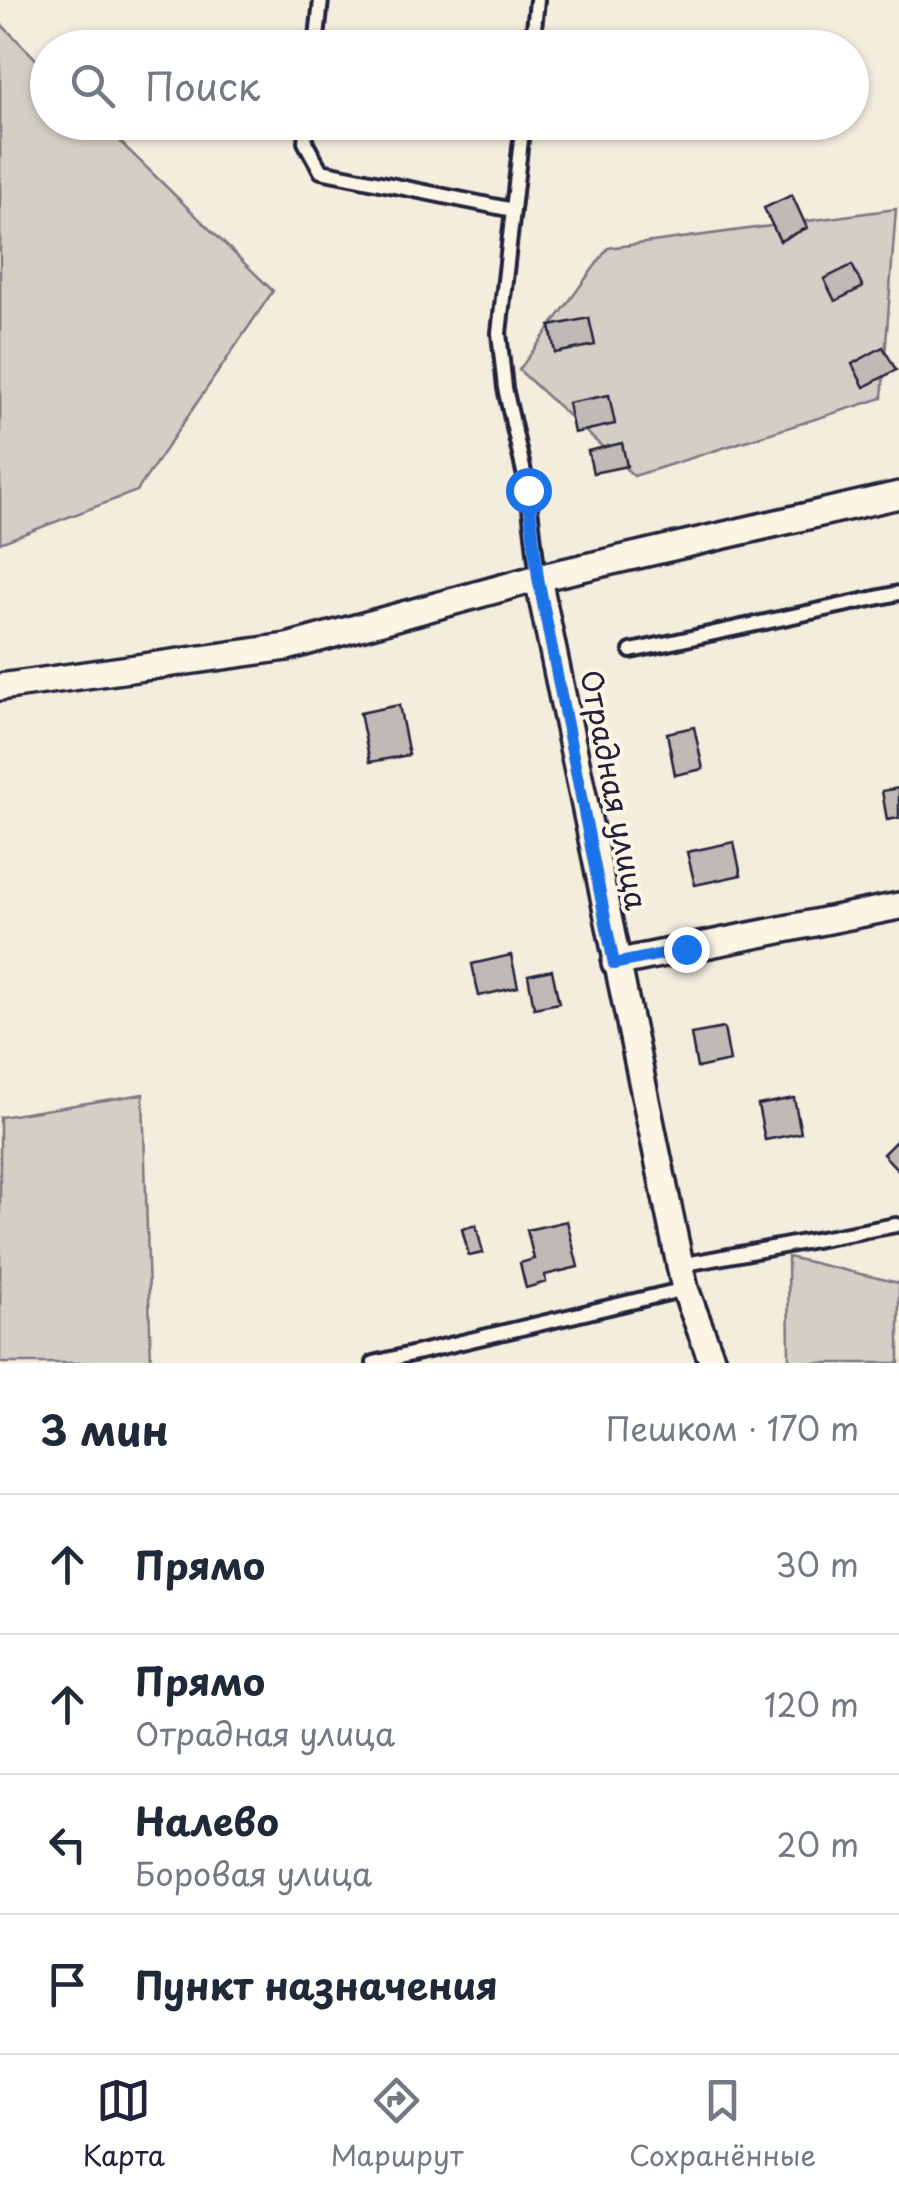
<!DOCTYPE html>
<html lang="ru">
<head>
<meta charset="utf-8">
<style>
	body { margin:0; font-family:"Playpen Sans",sans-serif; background:#f6f6f7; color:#1f2937 }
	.stop { position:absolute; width:30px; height:30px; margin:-22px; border:8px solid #1a73e8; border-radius:50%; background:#fff }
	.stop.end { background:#1a73e8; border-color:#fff; box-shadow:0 2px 10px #0008 }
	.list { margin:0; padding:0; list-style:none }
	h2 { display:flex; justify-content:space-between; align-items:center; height:130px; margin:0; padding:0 40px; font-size:42px }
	h2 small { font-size:32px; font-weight:400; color:#747a83 }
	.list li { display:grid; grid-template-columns:65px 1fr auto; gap:30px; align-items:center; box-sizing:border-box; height:140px; padding:0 40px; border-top:2px solid #e0e1e3 }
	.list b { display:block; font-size:38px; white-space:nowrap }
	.list p { margin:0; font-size:32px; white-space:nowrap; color:#747a83 }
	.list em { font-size:32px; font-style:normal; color:#747a83 }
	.icon { flex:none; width:55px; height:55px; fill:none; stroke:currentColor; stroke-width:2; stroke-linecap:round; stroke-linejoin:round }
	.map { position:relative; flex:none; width:899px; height:1363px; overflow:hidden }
	.search { position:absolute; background:#fff; box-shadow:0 2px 8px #0004; left:30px; right:30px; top:30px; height:110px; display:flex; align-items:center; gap:25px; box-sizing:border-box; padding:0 35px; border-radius:55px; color:#747a83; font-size:38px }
	.sheet { height:690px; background:#fff }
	nav { display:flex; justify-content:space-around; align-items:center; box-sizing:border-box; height:140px; border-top:2px solid #e0e1e3; background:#fff; font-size:28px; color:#747a83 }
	nav a { display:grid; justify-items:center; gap:5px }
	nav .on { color:#22223b }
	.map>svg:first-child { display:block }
	.green { fill:#d4cfc6; stroke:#7b7880; stroke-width:2.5 }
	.building { fill:#bfbab6; stroke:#22223b; stroke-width:2.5 }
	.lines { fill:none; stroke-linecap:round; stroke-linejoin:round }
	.lane-casing { stroke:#22223b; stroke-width:20 }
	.street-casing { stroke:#22223b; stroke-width:32 }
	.lane { stroke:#fcf5e5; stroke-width:12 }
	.street { stroke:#fcf5e5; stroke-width:25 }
	.route { stroke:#1a73e8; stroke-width:12 }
	.labels { text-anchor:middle; stroke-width:8; stroke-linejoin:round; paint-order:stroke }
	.street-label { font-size:30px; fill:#22223b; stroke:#fcf5e5 }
</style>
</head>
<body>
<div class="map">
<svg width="899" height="1363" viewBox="0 0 899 1363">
	<rect width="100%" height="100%" fill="#f3edde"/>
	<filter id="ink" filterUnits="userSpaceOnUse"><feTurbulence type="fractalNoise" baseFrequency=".01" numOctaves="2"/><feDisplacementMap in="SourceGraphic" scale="20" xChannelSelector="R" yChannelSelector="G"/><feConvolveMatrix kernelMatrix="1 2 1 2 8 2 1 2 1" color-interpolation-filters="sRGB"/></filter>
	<g filter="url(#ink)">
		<path class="green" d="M0,23L47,70L48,122L101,123L273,291L137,491L0,543Z
			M896,209L882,398L634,476L519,370L608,248Z
			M143,1094L151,1363H0V1117Z
			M788,1257L899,1283V1363H789Z"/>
		<path class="building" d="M792,195L807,228L780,241L764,208Z
			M852,265L863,287L835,301L824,279Z
			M589,318L595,345L555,353L550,326Z
			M883,347L896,370L864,387L852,364Z
			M609,395L615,424L574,433L568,403Z
			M622,443L627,466L593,473L588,451Z
			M399,705L409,755L370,762L360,713Z
			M694,727L703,769L675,775L667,733Z
			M899,788V818L887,820L882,791Z
			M734,842L741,875L695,885L687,852Z
			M511,955L518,987L479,996L472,964Z
			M552,970L559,1003L534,1008L528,975Z
			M724,1028L730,1061L697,1068L691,1034Z
			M794,1098L801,1133L765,1140L758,1105Z
			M899,1138V1171L883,1154Z
			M567,1221L578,1267L545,1275L546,1282L526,1288L520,1263L534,1259L527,1230Z
			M476,1225L483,1253L469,1256L462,1229Z"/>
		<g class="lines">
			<defs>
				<path id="lane" d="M316,48L321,0
					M532,48L537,0
					M307,122L305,142L321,171L513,210
					M523,122L499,333L505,388L528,490L538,578
					M631,651L899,593
					M680,1265L896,1225
					M374,1363L685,1289"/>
				<path id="street" d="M538,578L685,1289L713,1363
					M0,687L287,647L538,578L899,495
					M615,963L899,906"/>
			</defs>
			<use href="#lane" class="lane-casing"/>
			<use href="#street" class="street-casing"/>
			<use href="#lane" class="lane"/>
			<use href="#street" class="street"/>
		</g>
	</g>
	<g class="lines" filter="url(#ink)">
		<path class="route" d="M528,490L538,578L614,964L686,949"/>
	</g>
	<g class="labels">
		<g class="street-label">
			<text transform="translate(613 790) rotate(79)" y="10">Отрадная улица</text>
		</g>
	</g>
</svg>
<div class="stop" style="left:528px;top:490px"></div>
<div class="stop end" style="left:686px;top:949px"></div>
<div class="search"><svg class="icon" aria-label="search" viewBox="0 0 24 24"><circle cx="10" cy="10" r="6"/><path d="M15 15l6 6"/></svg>Поиск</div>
</div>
<section class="sheet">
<h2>3 мин<small>Пешком · 170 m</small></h2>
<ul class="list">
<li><svg class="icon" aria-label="ahead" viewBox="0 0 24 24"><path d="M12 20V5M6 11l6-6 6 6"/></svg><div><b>Прямо</b></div><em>30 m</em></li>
<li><svg class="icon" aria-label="ahead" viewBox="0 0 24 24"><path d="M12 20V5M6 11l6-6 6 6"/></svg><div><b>Прямо</b><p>Отрадная улица</p></div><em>120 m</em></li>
<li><svg class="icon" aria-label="left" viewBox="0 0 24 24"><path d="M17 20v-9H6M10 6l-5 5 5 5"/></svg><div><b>Налево</b><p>Боровая улица</p></div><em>20 m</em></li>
<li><svg class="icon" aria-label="arrive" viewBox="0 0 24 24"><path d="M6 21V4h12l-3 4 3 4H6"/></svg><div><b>Пункт назначения</b></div></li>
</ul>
</section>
<nav>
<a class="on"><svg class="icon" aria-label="map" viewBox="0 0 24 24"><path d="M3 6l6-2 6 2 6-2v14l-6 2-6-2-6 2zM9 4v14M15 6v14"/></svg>Карта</a>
<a><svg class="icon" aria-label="directions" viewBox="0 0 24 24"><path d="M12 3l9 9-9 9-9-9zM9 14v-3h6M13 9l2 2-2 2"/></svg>Маршрут</a>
<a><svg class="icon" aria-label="saved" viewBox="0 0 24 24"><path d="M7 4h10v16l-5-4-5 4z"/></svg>Сохранённые</a>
</nav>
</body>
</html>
